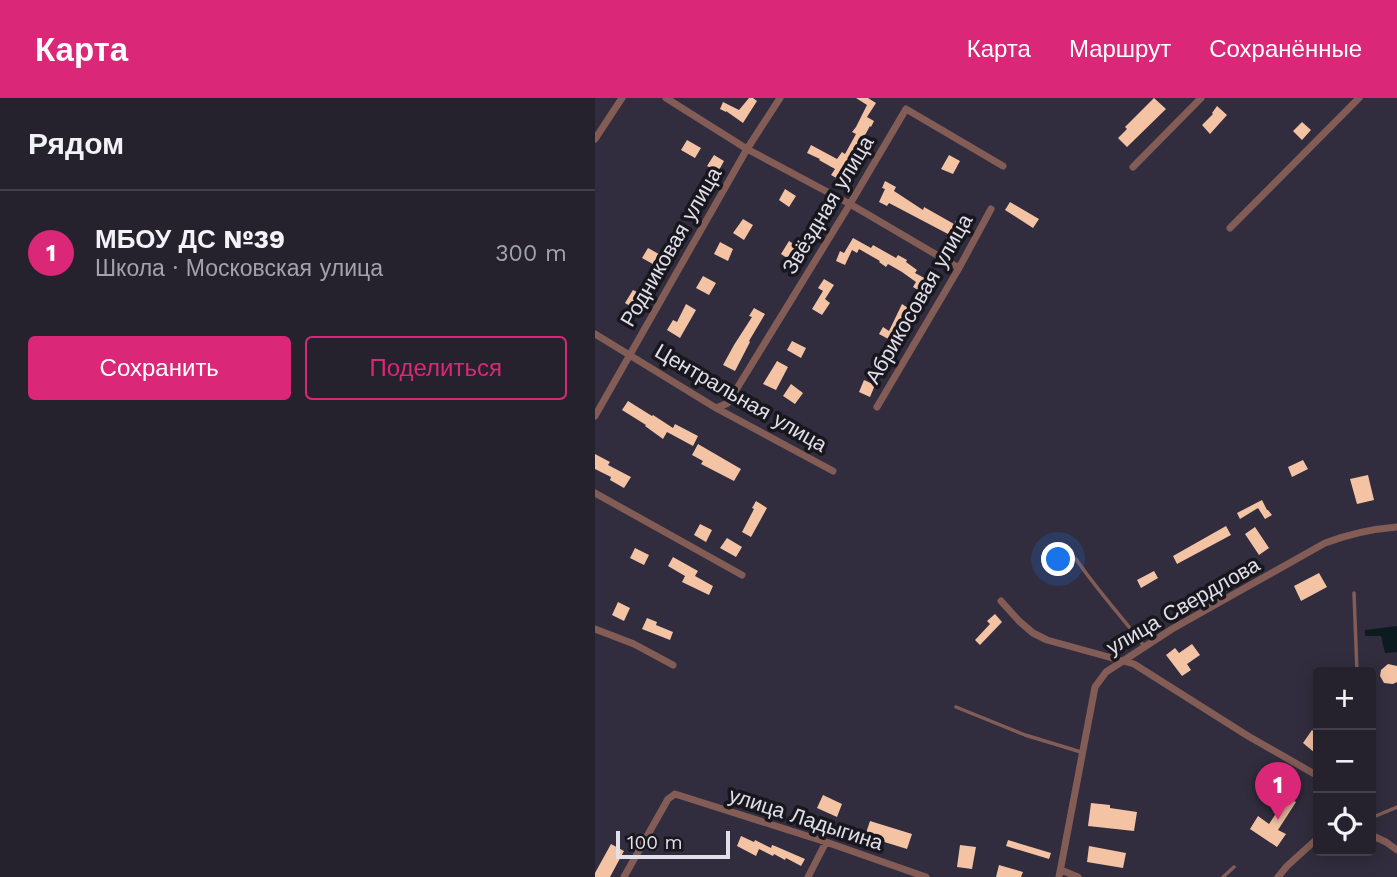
<!DOCTYPE html>
<html lang="ru">
<head>
<meta charset="utf-8">
<style>
	body { margin:0; font-family:"Work Sans",sans-serif; background:#2d2a36; color:#f1f3f6 }
	.controls { position:absolute; right:21px; bottom:21px; display:grid; overflow:hidden; border-radius:7px; box-shadow:0 4px 18px #0003 }
	.controls button { width:63px; height:63px; display:grid; place-items:center; padding:0; border:0; border-bottom:2px solid #423f4a; background:#25222e; color:#f1f3f6; font:35px sans-serif }
	.scale { position:absolute; left:21px; bottom:18px; width:114px; box-sizing:border-box; padding-left:7px; border:4px solid #e1dfea; border-top:0; font-size:19px; line-height:24px; white-space:nowrap; color:#e1dfea; -webkit-text-stroke:5px #19171e; paint-order:stroke }
	.you { position:absolute; left:464px; top:462px; width:24px; height:24px; margin:-18px; border:5px solid #fff; border-radius:50%; background:#1a73e8; box-shadow:0 0 0 10px #1a73e833 }
	.badge { display:grid; place-items:center; width:46px; height:46px; border-radius:50%; background:#db2777; color:#fff; font-size:23px; font-weight:700 }
	.pin { position:absolute; translate:-50% -58px; filter:drop-shadow(0 2px 4px #0008) }
	.pin::after { content:''; position:absolute; top:37px; width:24px; height:21px; background:inherit; clip-path:polygon(0 0,100% 0,50% 100%) }
	.list { margin:0; padding:0; list-style:none }
	h2 { display:flex; justify-content:space-between; align-items:center; height:91px; margin:0; padding:0 28px; font-size:30px }
	h2 small { font-size:23px; font-weight:400; color:#a3a4aa }
	.list li { display:grid; grid-template-columns:46px 1fr auto; gap:21px; align-items:center; box-sizing:border-box; height:126px; padding:0 28px; border-top:2px solid #423f4a }
	.list b { display:block; font-size:26px; white-space:nowrap }
	.list p { margin:0; font-size:23px; white-space:nowrap; color:#a3a4aa }
	.list em { font-size:23px; font-style:normal; color:#a3a4aa }
	.actions { display:flex; gap:14px; padding:21px 28px }
	.actions a { flex:1; padding:16px 0; border:2px solid #db2777; border-radius:7px; text-align:center; font-size:24px; color:#db2777 }
	.actions .main { background:#db2777; color:#fff }
	.icon { flex:none; width:38px; height:38px; fill:none; stroke:currentColor; stroke-width:2; stroke-linecap:round; stroke-linejoin:round }
	.map { position:relative; flex:none; width:802px; height:779px; overflow:hidden }
	header { display:flex; align-items:center; gap:42px; box-sizing:border-box; height:98px; padding:0 35px; background:#db2777; color:#fff }
	header strong { font-size:33px }
	nav { display:flex; gap:38px; margin-inline-start:auto; font-size:24px }
	main { display:flex }
	aside { flex:1; background:#25222e }
	.map>svg:first-child { display:block }
	.water { fill:#0b1b20 }
	.building { fill:#f4c3a4 }
	.lines { fill:none; stroke-linecap:round; stroke-linejoin:round }
	.service { stroke:#835c56; stroke-width:3.5 }
	.minor { stroke:#835c56; stroke-width:7 }
	.labels { text-anchor:middle; stroke-width:7; stroke-linejoin:round; paint-order:stroke }
	.street-label { font-size:21px; fill:#e1dfea; stroke:#19171e }
</style>
</head>
<body>
<header>
<strong>Карта</strong>
<nav><a>Карта</a><a>Маршрут</a><a>Сохранённые</a></nav>
</header>
<main>
<aside>
<h2>Рядом<small></small></h2>
<ul class="list">
<li><span class="badge">1</span><div><b>МБОУ ДС №39</b><p>Школа · Московская улица</p></div><em>300 m</em></li>
</ul>
<div class="actions"><a class="main">Сохранить</a><a>Поделиться</a></div>
</aside>
<div class="map">
<svg width="802" height="779" viewBox="0 0 802 779">
	<rect width="100%" height="100%" fill="#312d3e"/>
	<path class="water" d="M802,528V554L790,555L786,538H770V532Z"/>
	<path class="building" d="M154,0H158L162,3L148,25L131,13V14L125,11L128,4L144,12Z
		M261,0H273L281,5L272,19L279,23L276,29L275,28L245,82L236,77L240,71L224,62L225,61L212,55L216,47L242,61L247,54L250,56L261,36L257,34L261,29L272,7Z
		M559,0L571,11L532,49L523,40L532,31L530,29Z
		M622,8L632,17L615,36L607,27L618,16L617,15Z
		M707,24L716,32L707,42L698,33Z
		M92,42L106,50L100,60L86,52Z
		M119,57L129,63L123,74L112,68Z
		M354,57L365,63L358,76L346,71Z
		M290,83L301,89L299,93L328,112L329,109L359,126L362,121L372,126L360,145L351,141L353,136L294,105L292,108L284,104L290,91L287,90Z
		M190,91L201,98L194,109L184,102Z
		M415,104L444,121L438,130L410,112Z
		M148,121L158,127L149,142L138,135Z
		M258,140L276,150L278,147L301,160L303,157L312,162L311,164L322,172L320,175L335,183L328,195L318,189L321,184L307,174L293,166L291,169L284,164L285,163L264,151L262,155L257,152L250,167L241,163L245,153L249,155Z
		M194,143L203,149L195,162L186,156Z
		M125,144L138,151L133,163L119,156Z
		M53,150L71,160L65,170L47,160Z
		M108,178L121,185L114,197L101,190Z
		M229,181L239,187L230,201L235,205L227,217L217,211L228,193L223,190Z
		M38,192L48,197L40,211L30,205Z
		M91,206L101,212L85,240L72,232L78,222L82,224Z
		M307,206L316,212L308,225L310,226L306,233L303,231L297,243L284,236L288,229L294,233Z
		M159,210L170,216L154,243L155,244L140,273L128,267L139,247L157,219L154,218Z
		M197,243L211,250L206,260L192,252Z
		M182,263L193,269L181,292L168,286Z
		M269,282L280,287L275,299L264,294Z
		M196,286L208,295L200,306L188,298Z
		M33,303L57,318L58,317L78,330L80,326L103,338L98,348L72,334L68,341L50,328L51,327L27,312Z
		M103,346L146,371L139,383L106,366L108,363L97,357Z
		M0,356L15,364L13,367L36,379L29,390L15,382L16,379L0,371Z
		M708,362L713,371L697,379L693,369Z
		M773,377L779,402L762,406L755,381Z
		M667,402L672,412H673L677,417L670,421L663,410L645,421L642,415Z
		M161,403L172,410L156,439L147,434L159,411L157,410Z
		M105,426L117,432L111,444L99,437Z
		M631,428L636,437L582,466L578,458Z
		M660,429L674,450L664,457L650,436Z
		M132,440L147,449L141,459L125,450Z
		M40,450L54,457L49,467L35,460Z
		M78,459L103,473L100,478L118,488L114,497L87,484L90,478L73,468Z
		M648,468L655,480L630,494L623,483Z
		M559,473L563,480L546,490L542,482Z
		M724,475L732,489L706,503L699,488Z
		M23,504L35,510L29,523L17,517Z
		M400,516L407,524L385,547L380,542L395,526L392,523Z
		M52,520L62,524L61,527L78,534L75,542L47,531Z
		M597,546L605,557L592,566L596,572L587,578L571,557L580,550L584,555Z
		M793,566L802,568V584L798,586L789,585L785,578L786,572Z
		M717,632L723,637V650L720,655L708,645Z
		M228,697L247,706L242,719L222,710Z
		M692,699L701,704L683,732L691,736L682,749L655,731L663,718L674,726Z
		M496,705L515,707V710L542,714L539,733L493,728Z
		M275,723L317,736L312,751L270,738Z
		M146,738L159,744L160,742L176,750L177,747L180,748L210,761L206,768L191,760L190,762L179,756L178,758L164,751L161,758L142,748Z
		M413,742L456,755L454,761L411,748Z
		M16,746L29,753L15,779H0V775Z
		M365,747L381,749L377,771L362,769Z
		M494,748L531,755L528,770L492,764Z
		M404,767L428,774L426,779H401Z"/>
	<g class="lines">
		<path class="service" d="M481,461C502,492 527,519 549,548
			M759,495L762,574
			M361,609L430,637L486,654
			M776,706L779,719
			M776,720L802,709
			M628,779L639,769"/>
		<path class="minor" d="M71,0L152,51L255,106L364,170
			M0,41L27,0
			M538,69L606,0
			M635,130L764,0
			M0,236L121,310L238,373
			M282,309L364,170L396,111
			M121,310L133,305L255,106L311,11L408,68
			M0,318L152,51L185,0
			M0,395L147,477
			M406,503L424,523L438,535L452,542L539,566L653,638L723,678
			M0,531L39,546L78,567
			M776,737L791,744L802,752
			M466,772L483,779
			M29,779L73,701L80,696L231,744L331,779
			M213,779L231,744
			M464,779L500,589L511,574L577,531L730,445C754,436 777,431 802,429
			M683,779L692,768L723,740"/>
	</g>
	<g class="labels">
		<g class="street-label">
			<text transform="translate(233 107) rotate(-59)" y="7">Звёздная улица</text>
			<text transform="translate(76 149) rotate(-60)" y="7">Родниковая улица</text>
			<text transform="translate(324 201) rotate(-60)" y="7">Абрикосовая улица</text>
			<text transform="translate(146 300) rotate(30)" y="7">Центральная улица</text>
			<text transform="translate(588 508) rotate(-30)" y="7">улица Свердлова</text>
			<text transform="translate(211 721) rotate(18)" y="7">улица Ладыгина</text>
		</g>
	</g>
</svg>
<div class="controls">
<button>+</button>
<button>−</button>
<button><svg class="icon" aria-label="locate" viewBox="0 0 24 24"><circle cx="12" cy="12" r="6"/><path d="M12 2v4M12 18v4M2 12h4M18 12h4"/></svg></button>
</div>
<div class="scale">100 m</div>
<div class="you"></div>
<div class="pin badge" style="left:683px;top:722px">1</div>
</div>
</main>
</body>
</html>
